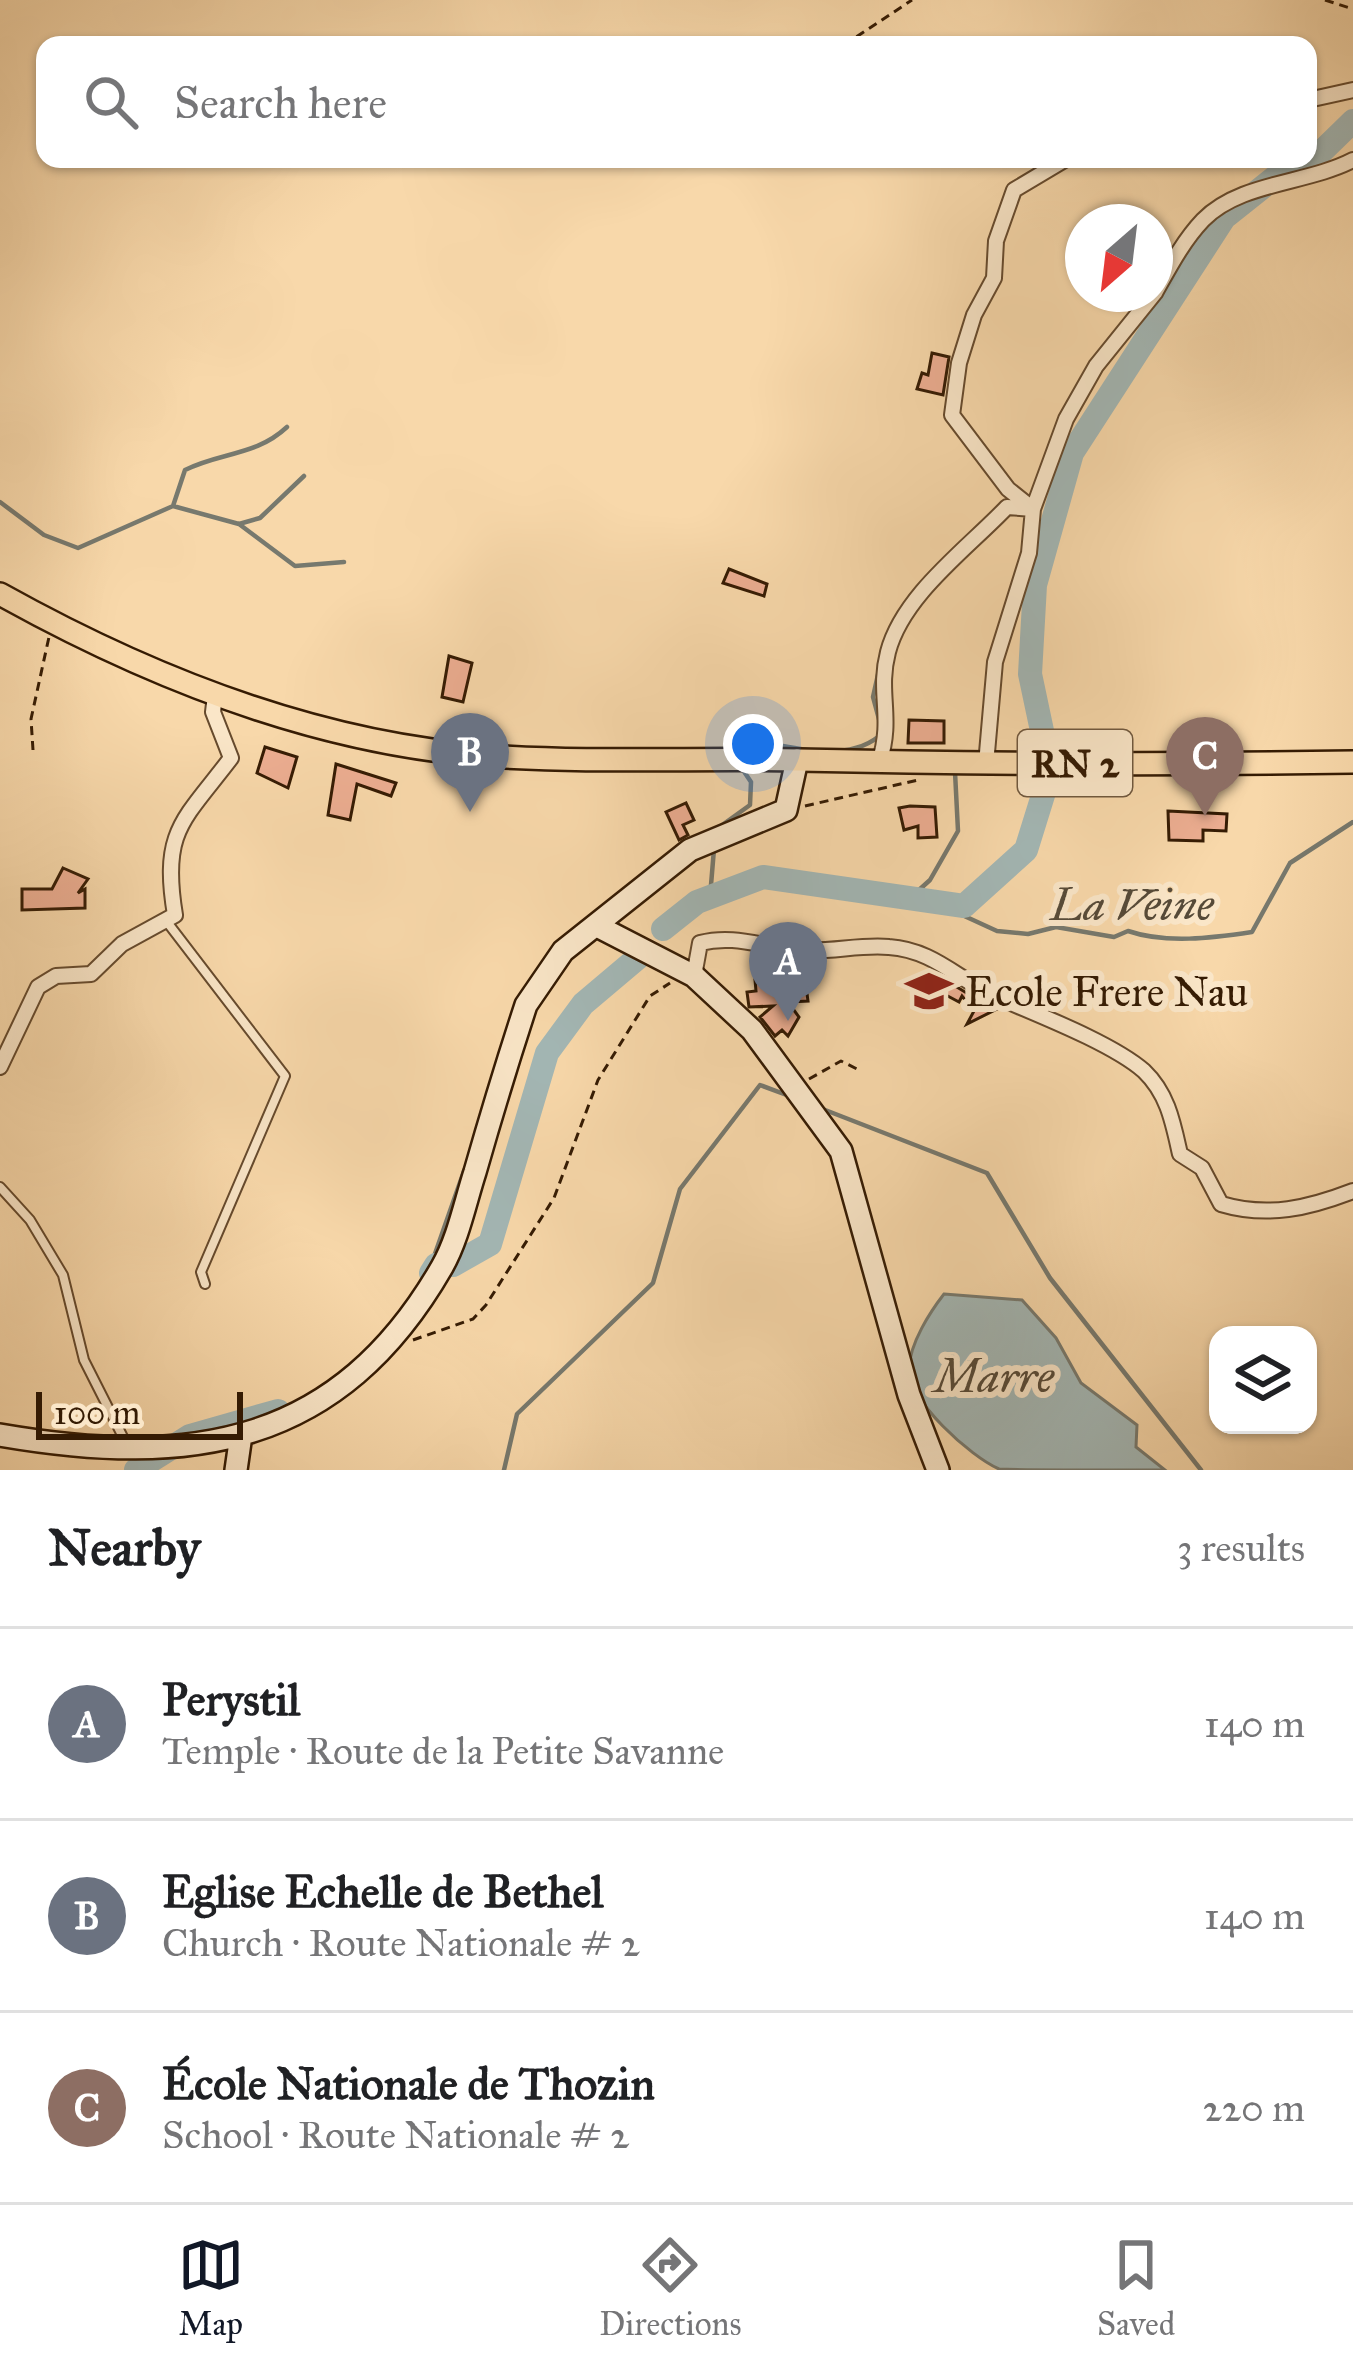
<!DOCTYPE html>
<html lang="en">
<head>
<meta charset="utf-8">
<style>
	body { margin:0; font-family:"IM FELL Great Primer",serif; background:#f2f2f2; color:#202124 }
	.controls { position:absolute; right:36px; bottom:36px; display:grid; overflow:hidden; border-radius:24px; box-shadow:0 3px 9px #0004 }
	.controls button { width:108px; height:108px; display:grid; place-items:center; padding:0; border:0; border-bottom:3px solid #e0e0e0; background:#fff; color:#202124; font:60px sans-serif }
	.compass { position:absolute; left:1065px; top:204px; width:108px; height:108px; border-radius:50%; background:#fff; box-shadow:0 3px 9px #0004; rotate:208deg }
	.scale { position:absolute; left:36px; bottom:30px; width:207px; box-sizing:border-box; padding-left:12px; border:6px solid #351b03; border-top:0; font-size:33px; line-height:42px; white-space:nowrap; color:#351b03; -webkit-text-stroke:9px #fae6c8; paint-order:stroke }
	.you { position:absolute; left:753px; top:744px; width:42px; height:42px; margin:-30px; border:9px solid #fff; border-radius:50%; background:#1a73e8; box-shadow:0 0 0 18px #1a73e833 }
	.badge { display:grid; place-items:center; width:78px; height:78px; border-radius:50%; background:#111827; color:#fff; font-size:39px; font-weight:700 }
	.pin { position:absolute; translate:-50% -99px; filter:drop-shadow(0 3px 6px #0008) }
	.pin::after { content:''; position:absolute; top:63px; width:42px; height:36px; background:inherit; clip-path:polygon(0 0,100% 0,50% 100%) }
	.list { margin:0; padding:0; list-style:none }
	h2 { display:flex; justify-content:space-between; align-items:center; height:156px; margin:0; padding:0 48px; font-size:51px }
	h2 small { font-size:39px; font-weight:400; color:#757577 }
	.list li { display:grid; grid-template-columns:78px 1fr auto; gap:36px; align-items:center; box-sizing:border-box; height:192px; padding:0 48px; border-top:3px solid #e0e0e0 }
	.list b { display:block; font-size:45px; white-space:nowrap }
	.list p { margin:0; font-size:39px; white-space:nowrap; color:#757577 }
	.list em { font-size:39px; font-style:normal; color:#757577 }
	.icon { flex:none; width:66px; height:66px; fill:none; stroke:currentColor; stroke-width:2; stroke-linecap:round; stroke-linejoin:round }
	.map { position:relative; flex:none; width:1353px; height:1470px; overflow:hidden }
	.search { position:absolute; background:#fff; box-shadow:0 3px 9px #0004; left:36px; right:36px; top:36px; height:132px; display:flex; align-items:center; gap:30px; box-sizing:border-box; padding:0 42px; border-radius:24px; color:#757577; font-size:45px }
	.sheet { height:732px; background:#fff }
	nav { display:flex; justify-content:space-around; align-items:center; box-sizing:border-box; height:168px; border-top:3px solid #e0e0e0; background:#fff; font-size:33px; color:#757577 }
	nav a { display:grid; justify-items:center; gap:6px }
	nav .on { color:#111827 }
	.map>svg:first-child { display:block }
	.water { fill:#a3b7b5; stroke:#77796e; stroke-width:3 }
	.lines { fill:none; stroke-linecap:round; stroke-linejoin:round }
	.stream { stroke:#77796e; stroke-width:4.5 }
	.river { stroke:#a3b7b5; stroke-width:24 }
	.building { fill:#edae92; stroke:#351b03; stroke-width:3 }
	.lane-casing { stroke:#664a2d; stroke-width:12 }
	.street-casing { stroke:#664a2d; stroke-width:18 }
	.secondary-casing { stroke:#351b03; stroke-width:26 }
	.primary-casing { stroke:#351b03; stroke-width:26 }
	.path { stroke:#351b03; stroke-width:3; stroke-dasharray:9 6; stroke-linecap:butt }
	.lane { stroke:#fae6c8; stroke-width:8 }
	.street { stroke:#fae6c8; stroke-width:14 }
	.secondary { stroke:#fae6c8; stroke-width:21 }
	.primary { stroke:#f8d8aa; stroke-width:21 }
	.labels { text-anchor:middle; stroke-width:12; stroke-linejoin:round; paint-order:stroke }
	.shield { fill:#fae6c8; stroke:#70583e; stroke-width:3 }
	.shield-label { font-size:39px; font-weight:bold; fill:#351b03 }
	.poi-label { font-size:42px; fill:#351b03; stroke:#fae6c8; text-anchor:start }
	.water-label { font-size:45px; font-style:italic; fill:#564a38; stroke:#fae6c8 }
</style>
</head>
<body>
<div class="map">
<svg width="1353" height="1470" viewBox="0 0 1353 1470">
	<rect width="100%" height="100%" fill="#f8d8aa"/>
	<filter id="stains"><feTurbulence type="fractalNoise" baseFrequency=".00167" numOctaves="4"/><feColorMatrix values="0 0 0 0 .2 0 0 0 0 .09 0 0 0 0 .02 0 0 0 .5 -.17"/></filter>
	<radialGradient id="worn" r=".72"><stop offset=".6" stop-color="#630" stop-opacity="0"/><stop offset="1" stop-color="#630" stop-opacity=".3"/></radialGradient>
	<path class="water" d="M944,1294L1022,1300L1056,1338L1081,1383L1137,1425L1136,1447L1165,1470C1133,1470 1022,1470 999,1469C971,1457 907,1400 909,1368C910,1343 930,1312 944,1294Z"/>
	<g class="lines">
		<path class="stream" d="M0,502L44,535L78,548L173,506L239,524L260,518L304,476
			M173,506L185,470C221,452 256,456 287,427
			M239,524L295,566L344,562
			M879,670L873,697L880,723
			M738,753L746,738C784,746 844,764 878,737
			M718,828L750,805L751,782L743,770
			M710,897L714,849
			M909,899L930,880L958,831L955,772
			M936,903L997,931L1028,934L1056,927L1114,937L1128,931C1166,944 1212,938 1252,932L1290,863L1353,822
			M820,1108L987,1173L1050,1278L1201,1470
			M430,1268L464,1171
			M504,1470L517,1414L653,1283L680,1189L760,1085L792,1097"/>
		<path class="river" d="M1045,745L1030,674L1035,585L1072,453L1224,218L1274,178L1314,159L1353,121
			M663,929L697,902L763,877L964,906L1026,850L1049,776
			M431,1273L436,1265H453L490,1244L547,1053L583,1004L641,955
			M136,1470L190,1436L278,1411"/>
	</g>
	<path class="building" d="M932,353L949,357L943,395L917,389L922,373L928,375Z
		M729,569L767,584L764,596L723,583Z
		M449,656L472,663L463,702L442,697Z
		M909,720L944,721V743H908Z
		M265,747L297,757L288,788L257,773Z
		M336,764L396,783L391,796L357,784L350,820L328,815Z
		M686,803L694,820L683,825L688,835L679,840L666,812Z
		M910,806L935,807L937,837L918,838V826L904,830L899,808Z
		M1168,811L1227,814L1226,831L1203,830V841L1169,840Z
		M63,868L88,879L78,893L85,889V908L22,910V889H52Z
		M785,969L787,988L806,986L808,1001L788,1002L799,1017L788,1036L782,1030L775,1036L760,1017L773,1006L749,1007L747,992L756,991L755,980L774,979L773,970Z
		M934,973L978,1000L997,1009L967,1024L974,1011L962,996L959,1002L927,985Z"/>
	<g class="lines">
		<defs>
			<path id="lane" d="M167,922L285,1076L201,1272L205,1284
				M0,1187L30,1220L63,1275L84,1360L127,1445"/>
			<path id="street" d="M1308,100L1353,90
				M1155,293C1169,268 1183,241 1203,220C1240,182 1307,184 1353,160
				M879,763C894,717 877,694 888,652C903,595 967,549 1007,507L1033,509L1008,489L952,415L959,363L974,315L994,278L996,241L1014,190L1066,159
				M986,764L995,662L1029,553L1033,509L1066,419L1096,366L1154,294
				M694,976L700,943C735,934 761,947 798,950C829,953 860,944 889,947C934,950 958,980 997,997C1036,1014 1112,1043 1144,1071C1168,1094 1173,1123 1180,1154L1202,1168L1221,1204C1268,1218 1309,1208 1353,1191
				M0,1067L38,987L56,976L91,974L122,944L175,915C161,831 183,821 231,758L213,712L215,695"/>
			<path id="secondary" d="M597,926L694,976L752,1030L841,1151L909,1395L938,1470
				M0,1435C192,1468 339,1446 442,1267C458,1239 465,1203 475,1172C491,1116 508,1060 526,1005L563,951L690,850L786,810L797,760
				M236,1470L241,1435"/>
			<path id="primary" d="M0,594C149,677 316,744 489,756C591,763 695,758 798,760C983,764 1168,765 1353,762"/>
		</defs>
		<use href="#lane" class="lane-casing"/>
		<use href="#street" class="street-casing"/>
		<use href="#secondary" class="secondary-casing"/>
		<use href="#primary" class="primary-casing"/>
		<path class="path" d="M1325,0L1353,9
			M844,45L912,0
			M33,750L31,719L49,637
			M805,806L918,780
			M809,1079L841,1061L861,1071
			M413,1340L473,1319L486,1305L554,1198L598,1080L650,996L670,983"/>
		<use href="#lane" class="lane"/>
		<use href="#street" class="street"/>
		<use href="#secondary" class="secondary"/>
		<use href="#primary" class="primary"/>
	</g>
	<defs>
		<symbol id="school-bare" viewBox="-9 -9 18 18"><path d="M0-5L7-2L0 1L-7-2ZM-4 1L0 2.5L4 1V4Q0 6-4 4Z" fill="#8f2418" stroke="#fae6c8" stroke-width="2.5" paint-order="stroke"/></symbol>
	</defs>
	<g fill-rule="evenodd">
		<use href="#school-bare" x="896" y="958" width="66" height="66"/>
	</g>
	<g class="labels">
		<rect class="shield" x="1018" y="730" width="114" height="66" rx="9"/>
		<g class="shield-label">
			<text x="1075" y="777">RN 2</text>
		</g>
		<g class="poi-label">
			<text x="965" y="1006">Ecole Frere Nau</text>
		</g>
		<g class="water-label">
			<text x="1132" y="920">La Veine</text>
			<text x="994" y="1392">Marre</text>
		</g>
	</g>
	<rect width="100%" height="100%" filter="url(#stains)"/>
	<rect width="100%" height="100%" fill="url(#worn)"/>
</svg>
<div class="controls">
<button><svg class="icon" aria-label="layers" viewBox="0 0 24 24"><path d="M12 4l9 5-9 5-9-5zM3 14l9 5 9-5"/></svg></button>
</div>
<svg class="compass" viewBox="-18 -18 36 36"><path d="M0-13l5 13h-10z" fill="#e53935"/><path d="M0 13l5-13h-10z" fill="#757577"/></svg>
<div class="scale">100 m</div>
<div class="you"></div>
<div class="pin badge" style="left:788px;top:1021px;background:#6b7280">A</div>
<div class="pin badge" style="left:470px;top:812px;background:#6b7280">B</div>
<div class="pin badge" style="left:1205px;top:816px;background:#8d6e63">C</div>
<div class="search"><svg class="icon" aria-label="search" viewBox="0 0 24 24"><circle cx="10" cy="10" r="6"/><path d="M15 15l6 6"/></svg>Search here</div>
</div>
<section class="sheet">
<h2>Nearby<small>3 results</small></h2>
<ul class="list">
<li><span class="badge" style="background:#6b7280">A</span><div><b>Perystil</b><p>Temple · Route de la Petite Savanne</p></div><em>140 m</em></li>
<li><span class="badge" style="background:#6b7280">B</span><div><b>Eglise Echelle de Bethel</b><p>Church · Route Nationale # 2</p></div><em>140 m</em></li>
<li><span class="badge" style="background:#8d6e63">C</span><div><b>École Nationale de Thozin</b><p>School · Route Nationale # 2</p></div><em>220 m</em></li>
</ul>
</section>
<nav>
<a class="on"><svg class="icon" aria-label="map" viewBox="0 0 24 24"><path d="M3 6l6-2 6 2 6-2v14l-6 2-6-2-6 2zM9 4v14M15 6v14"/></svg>Map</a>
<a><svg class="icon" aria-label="directions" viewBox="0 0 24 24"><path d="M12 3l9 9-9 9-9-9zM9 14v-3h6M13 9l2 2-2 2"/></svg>Directions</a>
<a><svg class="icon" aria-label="saved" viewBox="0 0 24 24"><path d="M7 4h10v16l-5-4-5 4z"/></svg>Saved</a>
</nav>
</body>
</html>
